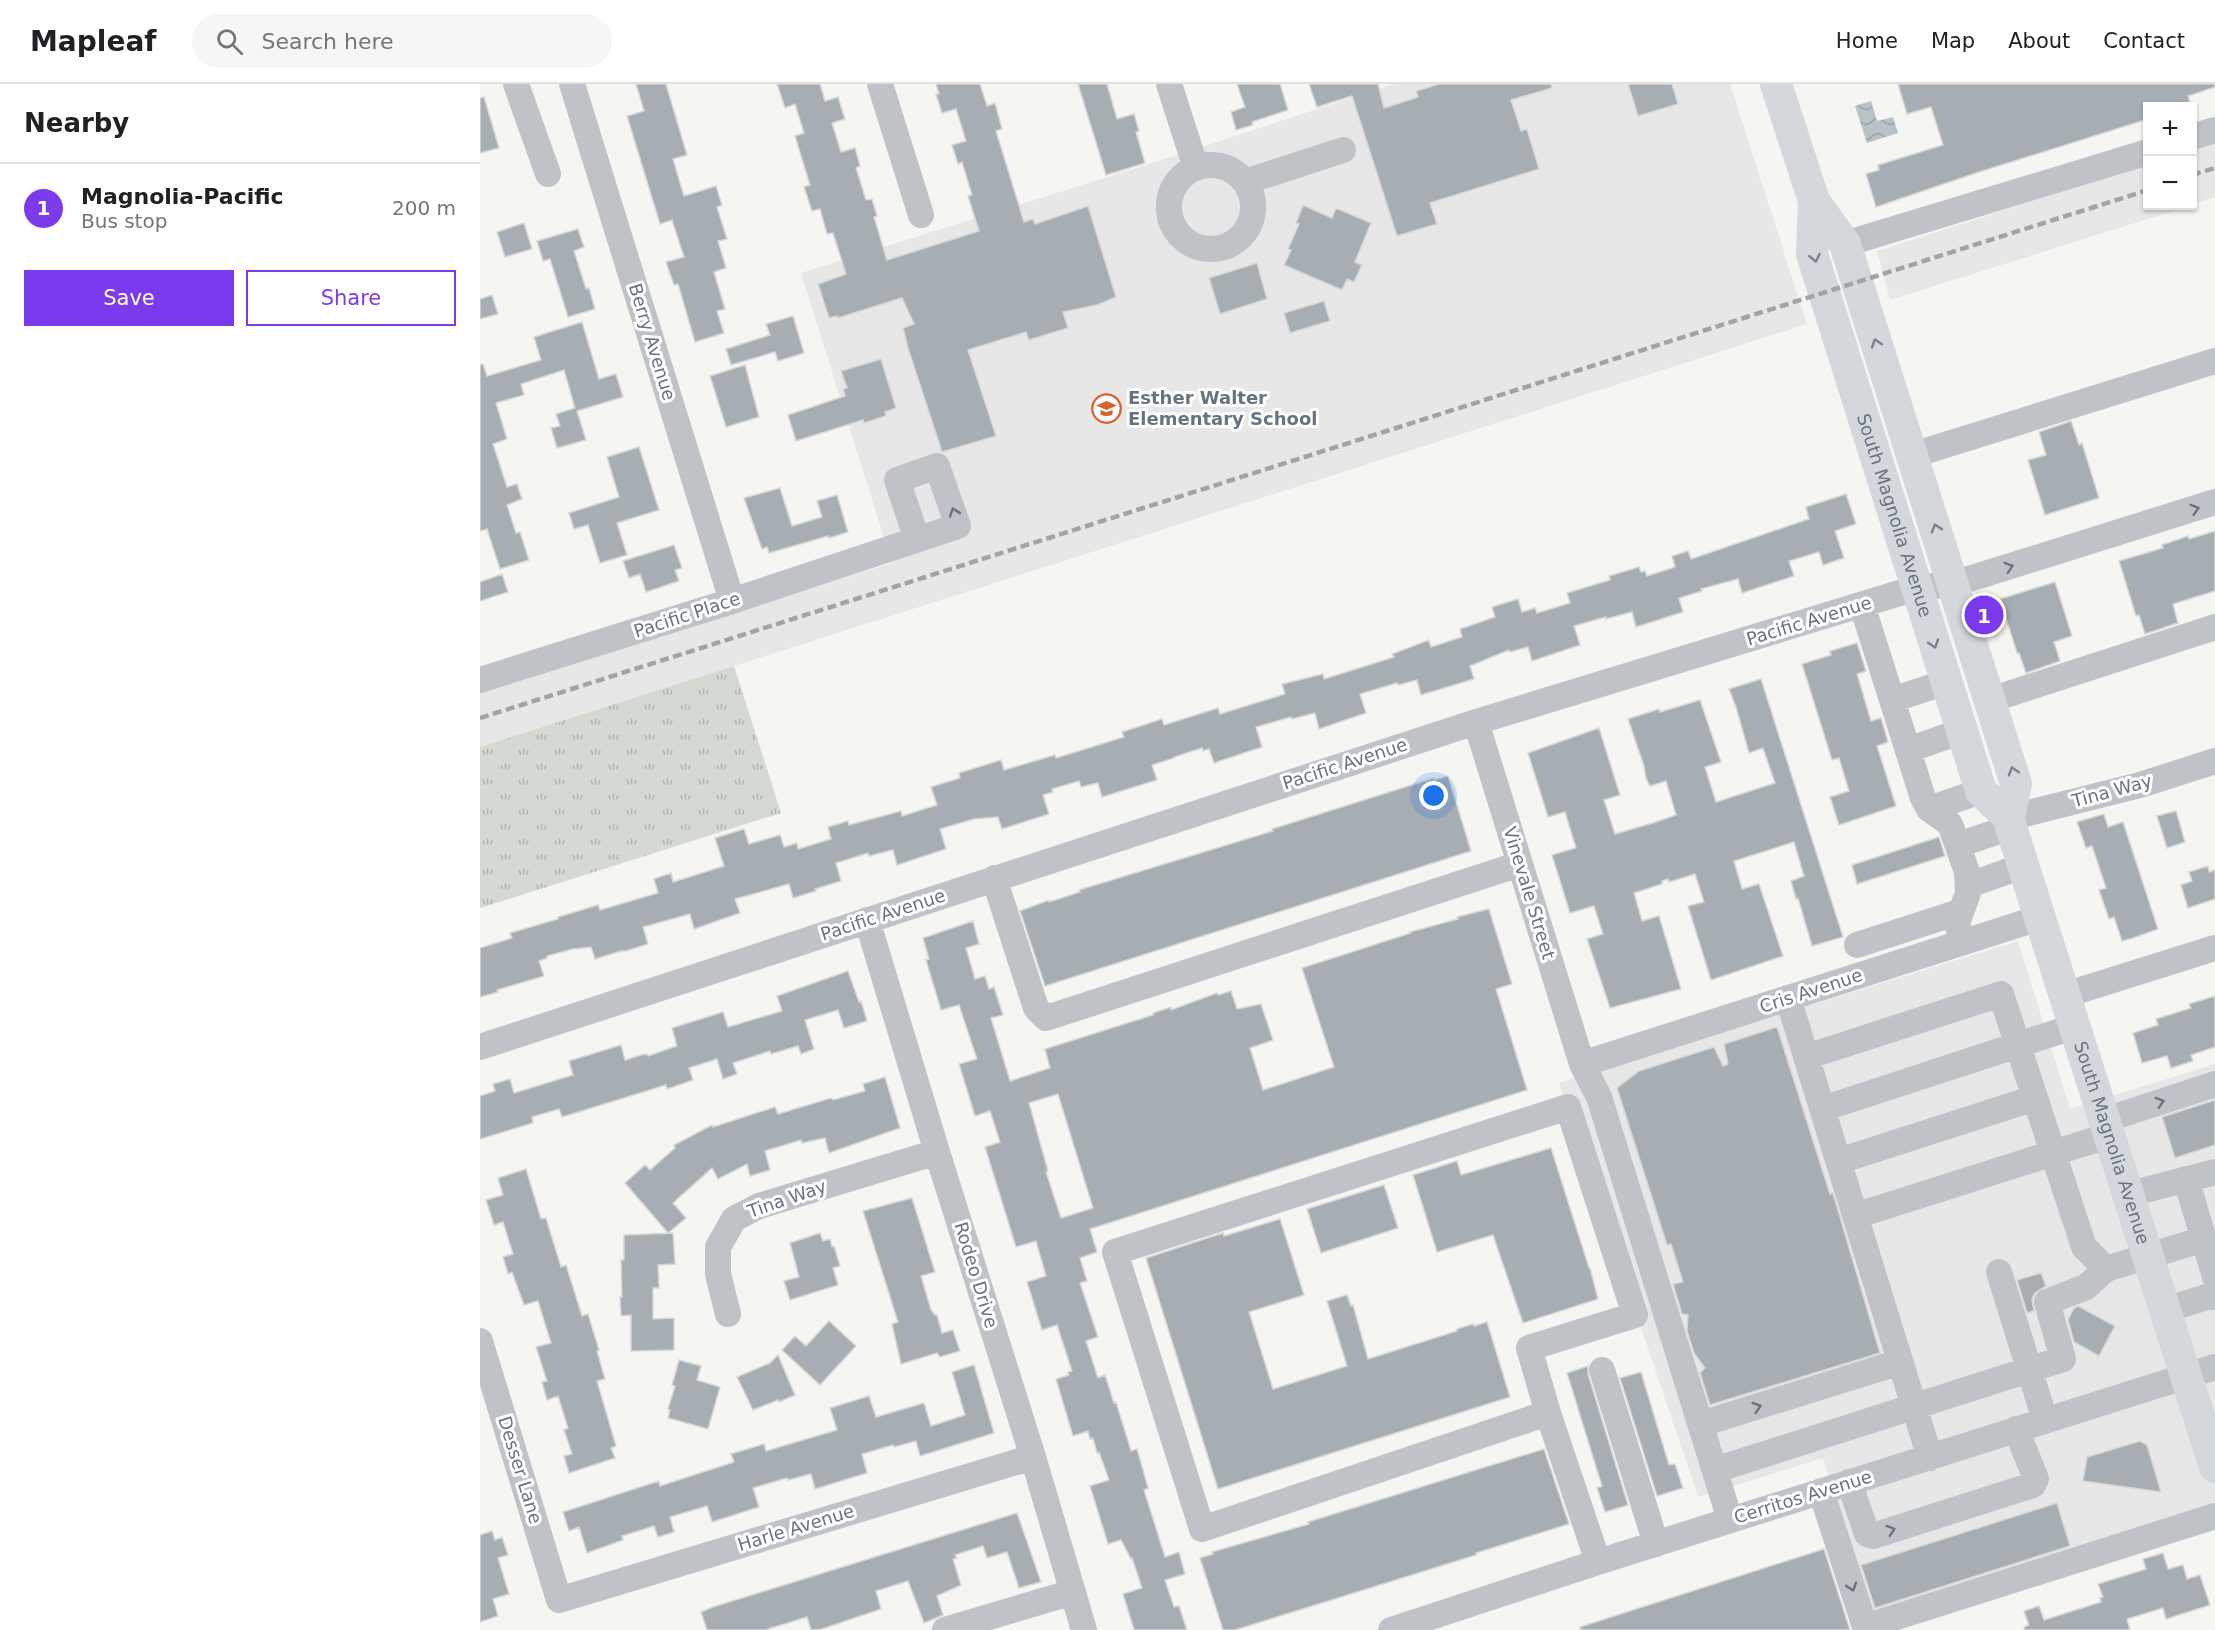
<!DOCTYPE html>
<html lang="en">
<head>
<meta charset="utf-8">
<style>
	body { margin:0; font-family:"DejaVu Sans",sans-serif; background:#f6f6f6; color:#202124 }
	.controls { position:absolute; right:18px; top:18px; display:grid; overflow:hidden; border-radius:0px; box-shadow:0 2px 4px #0004 }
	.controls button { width:54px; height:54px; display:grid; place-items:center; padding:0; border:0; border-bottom:2px solid #e0e0e0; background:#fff; color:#202124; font:30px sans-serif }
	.you { position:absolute; left:954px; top:712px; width:21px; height:21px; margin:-15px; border:4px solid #fff; border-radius:50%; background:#1a73e8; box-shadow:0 0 0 9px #1a73e833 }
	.badge { display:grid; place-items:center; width:39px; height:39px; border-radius:50%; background:#7c3aed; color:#fff; font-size:20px; font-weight:700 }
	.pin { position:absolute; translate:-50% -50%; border:3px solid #fff; box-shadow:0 2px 6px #0006 }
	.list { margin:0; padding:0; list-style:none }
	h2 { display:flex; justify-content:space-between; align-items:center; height:78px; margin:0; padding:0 24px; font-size:26px }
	h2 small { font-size:20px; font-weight:400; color:#757577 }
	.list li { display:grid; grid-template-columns:39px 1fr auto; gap:18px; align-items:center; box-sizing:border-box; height:90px; padding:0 24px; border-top:2px solid #e0e0e0 }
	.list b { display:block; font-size:22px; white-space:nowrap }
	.list p { margin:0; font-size:20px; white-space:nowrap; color:#757577 }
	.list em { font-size:20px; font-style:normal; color:#757577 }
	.actions { display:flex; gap:12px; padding:18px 24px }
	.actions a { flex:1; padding:14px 0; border:2px solid #7c3aed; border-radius:0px; text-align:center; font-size:21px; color:#7c3aed }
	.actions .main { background:#7c3aed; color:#fff }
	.icon { flex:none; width:33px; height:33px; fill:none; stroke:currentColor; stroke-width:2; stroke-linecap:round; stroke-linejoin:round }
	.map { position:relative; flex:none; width:1735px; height:1546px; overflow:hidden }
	header { display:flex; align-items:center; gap:36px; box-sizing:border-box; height:84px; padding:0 30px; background:#fff; border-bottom:2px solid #e0e0e0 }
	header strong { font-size:28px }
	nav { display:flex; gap:33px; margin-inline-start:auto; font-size:21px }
	.search { width:420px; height:54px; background:#f6f6f6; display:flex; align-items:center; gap:15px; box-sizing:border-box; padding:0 21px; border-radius:33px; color:#757577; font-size:22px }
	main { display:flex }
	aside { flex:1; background:#fff }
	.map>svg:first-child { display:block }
	.built { fill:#e6e7e6 }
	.grass { fill:url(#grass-tufts) }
	.water { fill:url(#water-waves) }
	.building { fill:#a6adb3; stroke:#d7d7d5; stroke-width:1.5; fill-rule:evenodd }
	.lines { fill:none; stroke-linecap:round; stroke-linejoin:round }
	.minor { stroke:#bfc2c6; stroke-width:26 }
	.major { stroke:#d4d8dc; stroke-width:32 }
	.rail { stroke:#9ea4aa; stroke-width:4.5; stroke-dasharray:9 4.5; stroke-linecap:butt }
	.oneway { stroke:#76838f }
	.oneway2 { stroke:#667481 }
	.labels { text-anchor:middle; stroke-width:6; stroke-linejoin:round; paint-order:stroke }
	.street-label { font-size:18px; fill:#667481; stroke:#fff }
	.poi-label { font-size:18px; font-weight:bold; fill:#667481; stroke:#fff; text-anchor:start }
</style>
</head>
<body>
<header>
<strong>Mapleaf</strong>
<div class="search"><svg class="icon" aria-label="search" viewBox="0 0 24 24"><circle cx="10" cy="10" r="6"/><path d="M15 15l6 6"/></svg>Search here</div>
<nav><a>Home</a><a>Map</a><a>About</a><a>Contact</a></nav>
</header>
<main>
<aside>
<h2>Nearby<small></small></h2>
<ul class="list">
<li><span class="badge">1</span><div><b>Magnolia-Pacific</b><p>Bus stop</p></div><em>200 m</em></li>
</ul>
<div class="actions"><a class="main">Save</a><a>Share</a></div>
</aside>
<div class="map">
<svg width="1735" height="1546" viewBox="0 0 1735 1546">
	<defs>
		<pattern id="grass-tufts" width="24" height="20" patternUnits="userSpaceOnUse" patternTransform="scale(1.5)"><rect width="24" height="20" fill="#d4dad2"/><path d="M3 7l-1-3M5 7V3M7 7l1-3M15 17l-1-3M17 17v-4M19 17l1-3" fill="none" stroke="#b0b5b0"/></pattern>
		<pattern id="water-waves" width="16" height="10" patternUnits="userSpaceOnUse" patternTransform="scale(1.5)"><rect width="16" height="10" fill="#b9c2c8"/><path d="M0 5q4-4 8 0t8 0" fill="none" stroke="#9aa2a8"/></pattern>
	</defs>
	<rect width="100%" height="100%" fill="#f5f5f2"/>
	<path class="built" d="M914,0H1250L1327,240L0,663V610L412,479L321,189L685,75Z
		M1735,58V113L1713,120L1712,65Z
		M1667,80L1668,122H1709L1410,216L1397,167Z
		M1538,857L1590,1025L1735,980V1438L1398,1545L1343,1374L1218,1413L1079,999Z"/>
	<path class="grass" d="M254,582L301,729L0,824V663Z"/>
	<path class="water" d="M1391,17L1397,37L1413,33L1418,49L1387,59L1375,22Z"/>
	<path class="building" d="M156,0H186L207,71L193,75L204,112L236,102L242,121L237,123L247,155L238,157L246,184L234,188L245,225L237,227L244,249L215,258L198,200L194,201L186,178L204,173L192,136L180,140L147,32L164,27Z
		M297,0H340L345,17L358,13L365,35L352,39L361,68L375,64L380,82L376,84L386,116L392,115L397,132L394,133L407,176L499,147L488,112L492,111L482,78L478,80L472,61L486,57L476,25L462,29L456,10H459L456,0H500L507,22L515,19L522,45L516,47L544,138L553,135L555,140L608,122L636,213L617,221L583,228L588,244L549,256L546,248L488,266L516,352L462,368L428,264L423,244L434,240L422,214L358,234L357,232L349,234L338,200L366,190L353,149L347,150L340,125L332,127L324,103L330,101L315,52L324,49L315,20L305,24Z
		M598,0H627L637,35L654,30L659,47L656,48L665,79L626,91Z
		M757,0H800L808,26L772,38L773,41L756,46L751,28L765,23Z
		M829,0H898L904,24L938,13L936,7L959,0H1071L1072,4L1031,16L1041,47L1047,45L1059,85L950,119L957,140L917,152L872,12L837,23Z
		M1148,0H1192L1198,20L1158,32Z
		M1418,0H1735V3L1708,12L1711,22H1668V35L1496,89L1396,123L1386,90L1399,86L1398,81L1463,61L1451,23L1427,30Z
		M4,13L19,64L0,69V14Z
		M823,121L852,134L856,124L891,139L875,178L882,181L874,198L867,195L862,206L804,181L811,166L808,165L819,140L816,139Z
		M44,139L52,165L25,173L17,148Z
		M98,145L104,163L94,167L106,205L109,204L115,225L88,233L70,175L63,177L57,157Z
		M777,179L787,215L740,230L729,194Z
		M12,211L18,230L0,235V215Z
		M844,217L850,237L810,249L804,229Z
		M313,232L324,269L298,277L295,268L251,281L246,265L290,251L286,240Z
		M102,238L119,295L136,290L143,313L97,327L106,356L77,364L71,344L80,342L76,330L95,324L84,286L41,300L44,311L16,319L27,355L13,360L27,403L37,400L42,415L27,421L36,449L40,448L49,476L20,485L7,445L0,447V281L3,280L7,292L61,276L54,253Z
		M401,275L416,324L405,328L406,332L384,339L383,336L316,357L308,331L365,312L363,305L367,304L361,287Z
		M265,281L279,333L246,343L230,292Z
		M1591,337L1599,361L1602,359L1619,414L1565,431L1548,376L1566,371L1559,348Z
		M159,363L179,426L137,439L147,471L120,479L108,441L94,445L89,429L139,413L127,373Z
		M300,404L312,442L342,433L337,417L357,411L368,448L349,454L348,452L289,469L287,463L282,465L264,414Z
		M1366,410L1376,440L1355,447L1364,474L1343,481L1339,468L1309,477L1314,492L1262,509L1258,495L1221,505L1222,507L1199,514L1203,528L1156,543L1152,528L1126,535V533L1122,534L1094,542L1100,561L1052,577L1048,563L1030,568L1029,566L990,582L994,595L941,611L937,596L918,601L917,599L880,610L886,629L839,645L835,629L812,635L811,633L776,643L782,663L734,679L729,665L723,667L722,664L694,673V674L672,681L677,696L622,713L618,699L601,703L599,697L572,705L573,708L563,711L569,730L522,745L518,733L494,735L460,745L466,765L417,781L413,766L389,772L388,769L356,779L361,797L335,805L336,807L313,814L309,800L255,815L260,829L214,845L210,830L163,843L168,860L146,867H141L115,875L111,863L93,865L67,872V874L59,877L64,892L17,906L18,908L0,913V864L32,854L30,849L78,835V833L118,821L120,826L178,809L174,795L191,789L193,798L244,782L235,754L264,745L269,760L300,751L304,763L317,759L318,765L351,755L348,743L368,737L369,741L421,727L422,732L457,721L451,703L480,694L479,689L521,676L524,686L575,671L576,674L644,653L642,648L682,635L684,641L738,624L740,630L805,610L802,600L843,590L844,595L914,573L912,570L949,556L951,563L982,553L980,545L1015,533L1012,523L1038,515L1042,528L1055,524L1057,529L1090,519L1087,509L1130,496L1129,492L1159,483L1161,488L1165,487L1167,492L1195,483L1192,472L1208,467L1211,475L1329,435L1326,423Z
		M1735,447V507L1693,520L1698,539L1665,550L1659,531L1656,532L1639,477L1683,464L1682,461L1708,452L1709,455Z
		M194,461L202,484L195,486L199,497L166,508L160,490L149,494L143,477Z
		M22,490L28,508L0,517V498Z
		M1575,498L1592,552L1574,558L1580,577L1546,589L1539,569H1537L1520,515Z
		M1377,559L1386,587L1377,590L1391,637L1401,634L1408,658L1397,662L1416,722L1359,741L1350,713L1369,707L1359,674L1352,676L1322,580L1351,571L1350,567Z
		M1281,595L1363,853L1332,862L1318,814L1316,815L1311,797L1324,792L1314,758L1254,777L1262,805L1279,800L1303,872L1231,896L1208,822L1224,818L1215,790L1189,798L1188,795L1182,797V800L1154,809L1162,837L1179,832L1201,905L1130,924L1107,855L1123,850L1114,822L1090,829L1072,771L1096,764L1085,728L1068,733L1048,669L1119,644L1140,711L1124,716L1135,750L1173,739L1196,731L1186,697L1170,702L1166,694L1164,682L1148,635L1179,625L1180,628L1220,616L1241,678L1225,683L1236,718L1295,699L1283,664L1269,669L1256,623L1249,605Z
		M968,692L991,767L565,902L540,827L569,816V818L600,808L599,806L793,747L792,745L954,694V696Z
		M1696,727L1705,758L1687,764L1677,732Z
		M1624,730L1628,743L1643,738L1678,845L1653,854L1642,857L1634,833L1629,835L1619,806L1626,804L1612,762L1606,764L1597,738Z
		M1459,753L1465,772L1377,800L1372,781Z
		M1728,782L1729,788L1735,786V815L1708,824L1701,801L1712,797L1709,788Z
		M1009,825L1032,900L1016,905L1047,1006L610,1145L617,1168L600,1174L607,1197L600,1199L618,1253L606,1257L618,1294L625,1291L634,1319L636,1318L651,1367L657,1365L668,1404L664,1406L685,1473L699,1468L705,1490L685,1496L694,1523L699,1522L707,1546H654L643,1510L662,1504L652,1474L651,1475L641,1456L628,1460L610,1402L629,1396L619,1368L617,1369L613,1354L610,1355L608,1347L593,1352L576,1295L589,1291L588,1288L592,1287L577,1241L562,1246L547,1198L566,1192L556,1157L536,1163L505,1063L520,1058L510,1027L495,1032L479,980L497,975L479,921L461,926L446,876L449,875L443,854L493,837L499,860L486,864L495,895L505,892L509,905L514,903L523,931L511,934L530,997L570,984L565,965L673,931V929L691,923V926L737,909L738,911L751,907L757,925L781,920L793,956L770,964L783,1006L854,983L822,884L931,849L930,848L978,835L977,833ZM578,1010L613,1124L581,1134L566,1088L568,1087L549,1019Z
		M368,887L379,918L381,917L387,937L364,944L358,926L325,936L334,965L321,970L318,962L291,970L290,967L253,979L257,990L243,995L237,975L209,984L213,996L187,1005L186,1001L82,1033L79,1025L52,1033L53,1039L0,1055V1012L15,1007L13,1000L30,995L34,1009L93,991L89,977L141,961L145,976L161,971L167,970L168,972L197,962L192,944L243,928L248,943L302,927L297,912Z
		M1735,912V963L1711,971L1713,977L1691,984L1687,972L1662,979L1653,949L1678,941L1676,935L1711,924L1709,920Z
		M1297,943L1350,1110L1353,1109L1400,1269L1230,1321L1220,1289L1225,1284L1214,1269L1207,1247L1208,1231L1202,1230L1193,1200L1203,1198L1191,1160L1187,1161L1137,1004L1159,987L1234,963L1243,982L1248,980L1244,960Z
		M405,993L420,1044L349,1069L345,1054L322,1059L321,1056L285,1067L290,1086L270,1092L267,1080L238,1095L232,1084L193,1119L206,1134L188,1149L145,1099L165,1081L170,1086L195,1064L194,1061L232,1041L233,1043L295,1023L298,1030L351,1014L353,1016L385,1007L383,1000Z
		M1735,1016V1061L1695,1074L1682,1033Z
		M1071,1064L1109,1184H1110L1118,1215L1043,1239L1013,1151L957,1168L933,1091L977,1077L981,1091Z
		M46,1085L61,1135L66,1134L81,1183L86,1181L102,1232L108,1230L119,1266L117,1267L125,1295L117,1297L136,1362L131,1364L135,1374L89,1389L84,1372L92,1370L84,1346L88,1344L78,1312L67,1316L62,1298L67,1297L56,1263L71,1259L58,1217L44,1221L32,1188L28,1190L23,1173L33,1170L23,1138L14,1141L6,1116L23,1111L18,1094Z
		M904,1101L918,1144L841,1169L827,1125Z
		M432,1114L455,1188L441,1192L451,1226L455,1231H457L462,1249L473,1246L480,1267L460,1273L457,1269L421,1280L412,1240L418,1238L383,1127Z
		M800,1135L824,1211L769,1228L793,1305L867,1282L847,1217L867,1211L871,1222L873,1221L888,1275L977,1247V1245L993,1240L994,1242L1007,1238L1030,1313L738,1405L666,1174L743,1149L744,1152Z
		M193,1149L195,1180L178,1181L179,1204H173V1235L194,1234V1266L151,1267V1231L141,1232L140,1213H142L141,1176H144V1151Z
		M340,1149L343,1157L350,1155L352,1163L354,1162L360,1182L353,1184L358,1201L310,1216L304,1197L319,1193L310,1159Z
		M1561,1189L1566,1202L1555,1209L1552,1215L1554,1227L1547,1229L1537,1196Z
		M1598,1222L1635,1242L1619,1272L1594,1258L1588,1236L1594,1224Z
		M349,1237L376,1262L340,1301L302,1266L315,1252L326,1262Z
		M298,1271L315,1311L299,1318L298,1316L273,1326L257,1293L290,1279Z
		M199,1276L221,1282L217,1296L240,1303L228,1345L188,1334L190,1326L188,1325L195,1302L192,1301Z
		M494,1281L514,1349L440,1372L436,1357L414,1363L413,1361L382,1370L387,1389L335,1405L331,1390L308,1396L307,1394L273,1404L279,1423L232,1438L227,1422L190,1433L194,1448L178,1453L174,1442L142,1452L143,1456L107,1469L99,1443L89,1447L83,1428L179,1397L180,1402L254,1378L251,1370L284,1360L286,1367L357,1346L350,1324L389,1312L396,1333L444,1319L451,1342L485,1331L472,1288Z
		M1108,1282V1290L1148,1421L1125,1428L1117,1404L1122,1402L1087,1289Z
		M1161,1288L1189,1381L1195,1380L1203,1404L1177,1412L1140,1294Z
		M1660,1357L1667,1361L1681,1408L1603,1397L1607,1373Z
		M1064,1365L1089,1440L996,1469V1471L755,1546H743L720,1474L733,1470L732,1468L829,1440L828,1438Z
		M1577,1419L1590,1462L1395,1524L1381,1481Z
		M537,1429L561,1498L539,1504L527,1468L507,1474L503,1462L475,1471L477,1474L473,1475L481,1501L457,1512L463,1531L444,1539L428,1497L396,1507L401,1525L342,1545L331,1546L327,1533L285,1546H227L221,1528L233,1523Z
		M12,1447L15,1456L22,1453L28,1471L18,1474L29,1510L13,1515L18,1532L0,1538V1451Z
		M1344,1465L1370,1546H1101L1100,1543Z
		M1683,1469L1688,1485L1703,1481L1707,1495L1720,1491L1730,1521L1686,1535L1683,1524L1647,1535L1650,1546H1545L1544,1543L1549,1541L1544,1527L1559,1522L1564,1536L1621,1518L1620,1514L1623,1513L1618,1500L1666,1485L1663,1475Z"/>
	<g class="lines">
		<path class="minor" d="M36,0L68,90
			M92,0L252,517
			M400,0L441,131
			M689,0L716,84
			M1712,53L1735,46
			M689 123a42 42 0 1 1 84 0a42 42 0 1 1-84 0Z
			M765,98L863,66
			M1365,160L1668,68
			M1433,371L1735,277
			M1382,521L1443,714L1449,725L1470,740L1487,788L1488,809L1477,839L1482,858
			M0,596L252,517L478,442L457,382L417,396L437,455
			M1412,616L1466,598
			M1510,616L1735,543
			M996,638L1102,980L1119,1013L1250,1436
			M1428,666L1482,647
			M1449,725L1501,707
			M1529,734L1660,701L1735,677
			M1478,761L1531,743
			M514,794L556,924L566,934L1040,780
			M1489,801L1543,782
			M387,836L457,1068L553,1373L604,1546
			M1377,861L1479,828
			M1585,911L1735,864
			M1308,914L1450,1374
			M0,963L996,638L1436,504L1473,500L1735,418
			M1326,973L1521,910L1604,1163L1626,1185
			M1102,980L1559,834
			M1342,1025L1596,942
			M1625,1036L1735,1000
			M1359,1077L1555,1014
			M1706,1095L1735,1193
			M1649,1110L1735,1088
			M1375,1132L1630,1051
			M1519,1188L1565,1336
			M1685,1226L1730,1212L1735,1213
			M248,1230L238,1190V1163L254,1135L279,1122L457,1068
			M0,1257L79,1516L553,1373
			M1122,1286L1176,1460
			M1068,1329L722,1445L635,1168L1088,1023L1155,1231L1049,1264L1068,1329L1118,1478
			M1221,1340L1420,1278
			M1235,1386L1583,1275L1567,1218L1606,1203L1626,1185L1724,1155
			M1369,1398L1387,1450L1393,1452L1553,1401L1556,1395L1536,1345
			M1341,1407L1386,1546
			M1385,1543L1735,1432
			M465,1546L593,1508
			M911,1546L1118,1478L1735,1283"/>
		<g class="major">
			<path id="s1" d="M1296,0L1334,117L1365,160L1536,700L1529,734L1531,743L1735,1383"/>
			<path id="s2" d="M1334,117L1332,170L1501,707L1529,734"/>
		</g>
		<path class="rail" d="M1712,91L1735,84
			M0,634L1668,106"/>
	</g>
	<defs><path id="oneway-chevron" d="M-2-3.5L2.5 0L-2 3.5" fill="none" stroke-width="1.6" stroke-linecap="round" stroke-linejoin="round" transform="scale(1.5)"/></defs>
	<g class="oneway">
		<use href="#oneway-chevron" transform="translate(1335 174) rotate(79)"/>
		<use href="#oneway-chevron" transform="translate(1396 259) rotate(-108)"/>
		<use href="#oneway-chevron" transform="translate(1456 444) rotate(-107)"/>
		<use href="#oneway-chevron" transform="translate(1454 560) rotate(72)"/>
		<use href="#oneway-chevron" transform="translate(1533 687) rotate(-107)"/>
	</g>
	<g class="oneway2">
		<use href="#oneway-chevron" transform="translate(1715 425) rotate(-17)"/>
		<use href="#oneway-chevron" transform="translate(474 428) rotate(-109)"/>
		<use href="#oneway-chevron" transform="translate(1529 483) rotate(-17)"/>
		<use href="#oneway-chevron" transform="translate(1680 1018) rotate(-18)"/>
		<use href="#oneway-chevron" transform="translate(1277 1323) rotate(-17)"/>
		<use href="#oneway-chevron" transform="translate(1411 1446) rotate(-18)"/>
		<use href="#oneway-chevron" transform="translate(1372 1503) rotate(72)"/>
	</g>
	<defs>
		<symbol id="school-ring" viewBox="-11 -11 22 22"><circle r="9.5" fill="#fff" stroke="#d86130" stroke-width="1.5"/><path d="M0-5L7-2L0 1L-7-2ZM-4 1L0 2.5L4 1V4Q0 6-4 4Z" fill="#d86130"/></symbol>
	</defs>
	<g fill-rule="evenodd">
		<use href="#school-ring" x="610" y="308" width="33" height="33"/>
	</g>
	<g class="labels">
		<g class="street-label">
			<text transform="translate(172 258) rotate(73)" y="6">Berry Avenue</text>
			<text dy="6" stroke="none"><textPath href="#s2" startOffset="327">South Magnolia Avenue</textPath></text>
			<text transform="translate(207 531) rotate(-18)" y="6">Pacific Place</text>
			<text transform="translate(1329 537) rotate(-17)" y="6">Pacific Avenue</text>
			<text transform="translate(865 680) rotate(-18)" y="6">Pacific Avenue</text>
			<text transform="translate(1632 707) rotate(-15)" y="6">Tina Way</text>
			<text transform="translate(1049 809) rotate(73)" y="6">Vinevale Street</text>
			<text transform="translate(403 831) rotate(-18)" y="6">Pacific Avenue</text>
			<text transform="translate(1331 907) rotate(-18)" y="6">Cris Avenue</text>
			<text dy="6" stroke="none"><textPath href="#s1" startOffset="1118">South Magnolia Avenue</textPath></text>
			<text transform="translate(307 1115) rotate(-19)" y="6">Tina Way</text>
			<text transform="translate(496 1191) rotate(73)" y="6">Rodeo Drive</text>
			<text transform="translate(40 1386) rotate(73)" y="6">Desser Lane</text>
			<text transform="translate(1323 1413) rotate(-17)" y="6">Cerritos Avenue</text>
			<text transform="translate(316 1444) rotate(-17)" y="6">Harle Avenue</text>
		</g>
		<g class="poi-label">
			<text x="648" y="320">Esther Walter<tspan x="648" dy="21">Elementary School</tspan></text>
		</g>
	</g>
</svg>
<div class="controls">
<button>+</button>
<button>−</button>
</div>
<div class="you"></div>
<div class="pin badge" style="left:1504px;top:531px">1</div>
</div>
</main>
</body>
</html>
